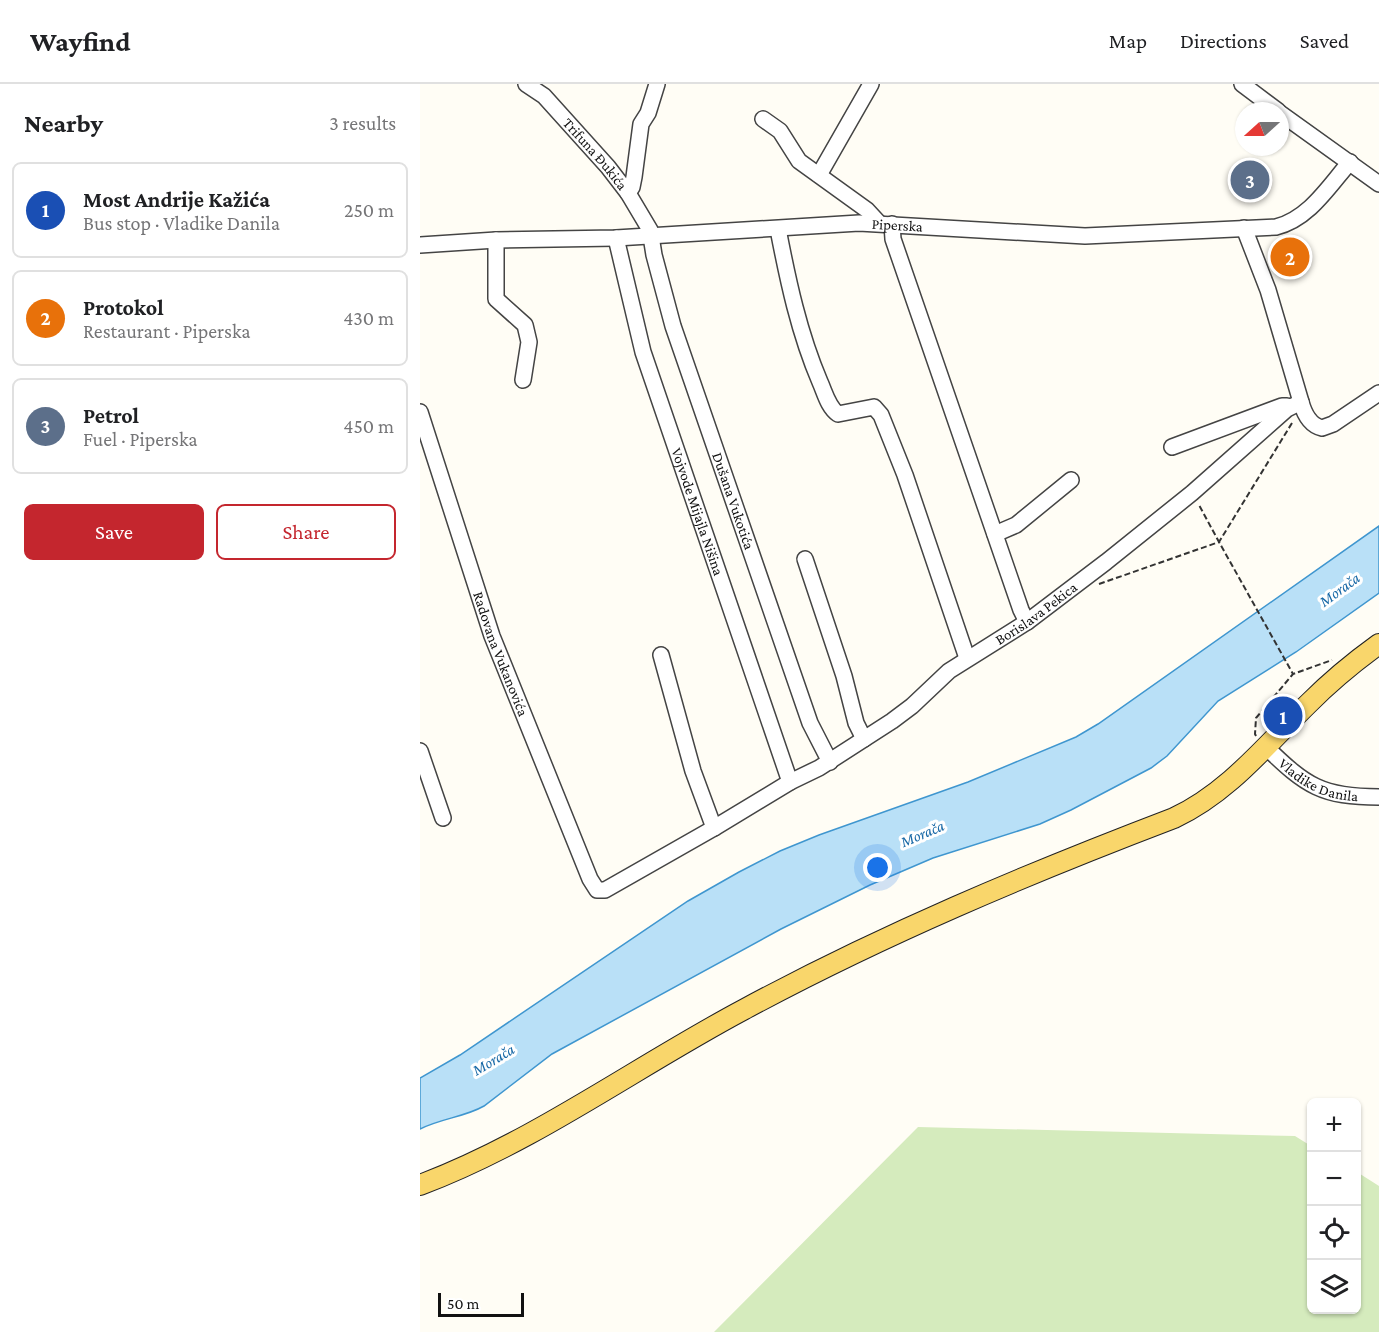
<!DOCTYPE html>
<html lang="en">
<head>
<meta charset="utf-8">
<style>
	body { margin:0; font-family:"Crimson Pro",serif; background:#f2f2f2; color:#202124 }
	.controls { position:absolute; right:18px; bottom:18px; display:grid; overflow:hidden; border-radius:9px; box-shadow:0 2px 4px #0004 }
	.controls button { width:54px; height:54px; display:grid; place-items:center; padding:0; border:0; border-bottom:2px solid #e0e0e0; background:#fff; color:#202124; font:30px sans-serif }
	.compass { position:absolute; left:815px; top:18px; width:54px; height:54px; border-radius:50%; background:#fff; box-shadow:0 2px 4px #0004; rotate:249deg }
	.scale { position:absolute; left:18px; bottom:15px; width:86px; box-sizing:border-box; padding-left:6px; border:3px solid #111; border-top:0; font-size:16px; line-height:21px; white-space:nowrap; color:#111; -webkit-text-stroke:4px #fff; paint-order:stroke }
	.you { position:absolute; left:458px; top:784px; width:21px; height:21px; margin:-15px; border:4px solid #fff; border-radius:50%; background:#1a73e8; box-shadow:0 0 0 9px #1a73e833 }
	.badge { display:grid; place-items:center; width:39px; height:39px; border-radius:50%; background:#c4262e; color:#fff; font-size:20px; font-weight:700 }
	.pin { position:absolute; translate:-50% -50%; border:3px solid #fff; box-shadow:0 2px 6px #0006 }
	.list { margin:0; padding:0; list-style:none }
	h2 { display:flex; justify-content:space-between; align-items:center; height:78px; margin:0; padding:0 24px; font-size:26px }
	h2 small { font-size:20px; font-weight:400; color:#757577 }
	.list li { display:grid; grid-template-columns:39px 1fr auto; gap:18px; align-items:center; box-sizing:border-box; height:96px; margin:0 12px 12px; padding:0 12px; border:2px solid #e0e0e0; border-radius:9px }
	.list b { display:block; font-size:22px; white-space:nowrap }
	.list p { margin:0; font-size:20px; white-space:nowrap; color:#757577 }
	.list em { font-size:20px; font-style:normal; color:#757577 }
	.actions { display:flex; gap:12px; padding:18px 24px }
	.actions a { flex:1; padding:14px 0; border:2px solid #c4262e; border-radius:9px; text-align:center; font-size:21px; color:#c4262e }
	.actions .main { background:#c4262e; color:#fff }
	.icon { flex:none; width:33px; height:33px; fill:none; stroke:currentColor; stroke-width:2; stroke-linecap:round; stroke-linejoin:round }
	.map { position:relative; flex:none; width:959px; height:1248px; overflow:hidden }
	header { display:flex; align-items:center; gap:36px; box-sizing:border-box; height:84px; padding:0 30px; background:#fff; border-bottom:2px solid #e0e0e0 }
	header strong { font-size:28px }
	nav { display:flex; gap:33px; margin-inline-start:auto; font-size:21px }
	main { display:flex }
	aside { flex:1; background:#fff }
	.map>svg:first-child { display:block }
	.green { fill:#d5ebbd }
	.water { fill:#b9e0f7; stroke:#3f96cf; stroke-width:1.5 }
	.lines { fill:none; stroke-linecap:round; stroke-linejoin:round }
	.minor-casing { stroke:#444; stroke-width:18 }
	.major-casing { stroke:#222; stroke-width:22 }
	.path { stroke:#333; stroke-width:2; stroke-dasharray:6 3; stroke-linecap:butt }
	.minor { stroke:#fff; stroke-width:15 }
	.major { stroke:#f9d66b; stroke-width:20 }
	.labels { text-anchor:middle; stroke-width:6; stroke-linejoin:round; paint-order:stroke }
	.street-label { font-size:15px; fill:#111; stroke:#fff }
	.water-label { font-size:16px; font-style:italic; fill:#1768a6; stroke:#fff }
</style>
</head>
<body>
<header>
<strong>Wayfind</strong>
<nav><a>Map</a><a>Directions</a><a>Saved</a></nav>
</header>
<main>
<aside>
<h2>Nearby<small>3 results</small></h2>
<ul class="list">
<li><span class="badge" style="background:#1a4fb4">1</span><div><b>Most Andrije Kažića</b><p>Bus stop · Vladike Danila</p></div><em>250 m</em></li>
<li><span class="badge" style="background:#e8710a">2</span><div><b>Protokol</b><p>Restaurant · Piperska</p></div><em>430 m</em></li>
<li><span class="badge" style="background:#5c6f8a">3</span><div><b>Petrol</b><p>Fuel · Piperska</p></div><em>450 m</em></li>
</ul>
<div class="actions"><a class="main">Save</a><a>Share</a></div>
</aside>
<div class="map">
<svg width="959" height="1248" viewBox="0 0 959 1248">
	<rect width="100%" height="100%" fill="#fffdf5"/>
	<path class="green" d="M498,1043L875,1052L891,1062L892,1226H936L937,1088L959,1102V1248H294Z"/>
	<path class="water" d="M959,442V509L876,568L798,617L747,672L731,684L651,726L620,740L513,774L450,801L361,845L132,970L64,1022C45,1033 22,1034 0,1045V994L40,971L268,817L319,788L360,767L399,751L548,698L656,653L678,640Z"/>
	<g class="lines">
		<defs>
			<g id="minor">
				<path id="s1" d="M106,0L124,12L188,83L208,109L230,146L234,171L253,242L390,639L410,678"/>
				<path d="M822,0L858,27"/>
				<path d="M860,29L959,100"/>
				<path d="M343,35L360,47L379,77L447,126L459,139"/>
				<path d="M399,91L451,0"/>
				<path d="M208,109L212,103L214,93L221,40L228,29L237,0"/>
				<path d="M472,140L473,155L601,526L607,538"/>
				<path d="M358,145C368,197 379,249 400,298C405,309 408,323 418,330L454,323L461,331L485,391L547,574"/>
				<path id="s2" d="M196,154L223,268L370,698"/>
				<path d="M76,156V215L105,241L109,258L103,296"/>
				<path id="s3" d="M0,161L76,156L196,154L439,139L665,152L856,143C889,135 909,102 930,78"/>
				<path d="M881,318C884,329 889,341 902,344L913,340L959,309"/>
				<path id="s4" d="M0,328L72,552L170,795L177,806H185L294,744L370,698L399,684L472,637L492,622L529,587L607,538L686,478L772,409L867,325L881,318L848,206L824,144"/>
				<path d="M752,363L862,322H867"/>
				<path d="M575,450L596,441L651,396"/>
				<path d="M385,475L424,592L436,639L444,655"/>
				<path d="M241,571L273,687L294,744"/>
				<path id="s5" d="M846,663C886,702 902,713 959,713"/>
				<path d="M0,667L23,734"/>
			</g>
			<path id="major" d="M0,1101C116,1057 214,984 323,926C462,851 607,790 754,734C808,709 846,661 888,620C910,598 934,578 959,560"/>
		</defs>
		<use href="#minor" class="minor-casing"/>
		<use href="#major" class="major-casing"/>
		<path class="path" d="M872,339L799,458L873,590
			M679,500L799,458L779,421
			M836,652L835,650L836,634L873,590L912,576"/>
		<use href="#minor" class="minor"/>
		<use href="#major" class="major"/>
	</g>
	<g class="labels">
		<g class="street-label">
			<text dy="5" stroke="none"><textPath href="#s1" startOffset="99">Trifuna Đukića</textPath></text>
			<text dy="5" stroke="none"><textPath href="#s3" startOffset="478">Piperska</textPath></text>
			<text dy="5" stroke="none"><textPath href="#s1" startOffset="477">Dušana Vukotića</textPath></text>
			<text dy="5" stroke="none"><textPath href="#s2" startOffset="286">Vojvode Mijajla Nišina</textPath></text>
			<text dy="5" stroke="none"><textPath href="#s4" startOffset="1032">Borislava Pekica</textPath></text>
			<text dy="5" stroke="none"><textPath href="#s4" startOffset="255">Radovana Vukanovića</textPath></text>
			<text dy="5" stroke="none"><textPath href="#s5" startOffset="64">Vladike Danila</textPath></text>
		</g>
		<g class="water-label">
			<text transform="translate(919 505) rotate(-36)" y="6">Morača</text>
			<text transform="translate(502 749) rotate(-23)" y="6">Morača</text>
			<text transform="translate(73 975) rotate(-31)" y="6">Morača</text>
		</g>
	</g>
</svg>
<div class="controls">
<button>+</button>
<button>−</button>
<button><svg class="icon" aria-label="locate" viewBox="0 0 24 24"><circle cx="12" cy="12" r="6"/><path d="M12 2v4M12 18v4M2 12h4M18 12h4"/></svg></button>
<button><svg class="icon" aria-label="layers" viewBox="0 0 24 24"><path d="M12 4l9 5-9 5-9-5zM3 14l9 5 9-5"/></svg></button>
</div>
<svg class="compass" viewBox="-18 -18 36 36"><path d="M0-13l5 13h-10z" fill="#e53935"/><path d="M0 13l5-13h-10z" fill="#757577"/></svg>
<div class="scale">50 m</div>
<div class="you"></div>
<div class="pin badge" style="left:863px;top:632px;background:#1a4fb4">1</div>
<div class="pin badge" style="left:870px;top:173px;background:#e8710a">2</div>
<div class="pin badge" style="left:830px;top:96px;background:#5c6f8a">3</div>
</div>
</main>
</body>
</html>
